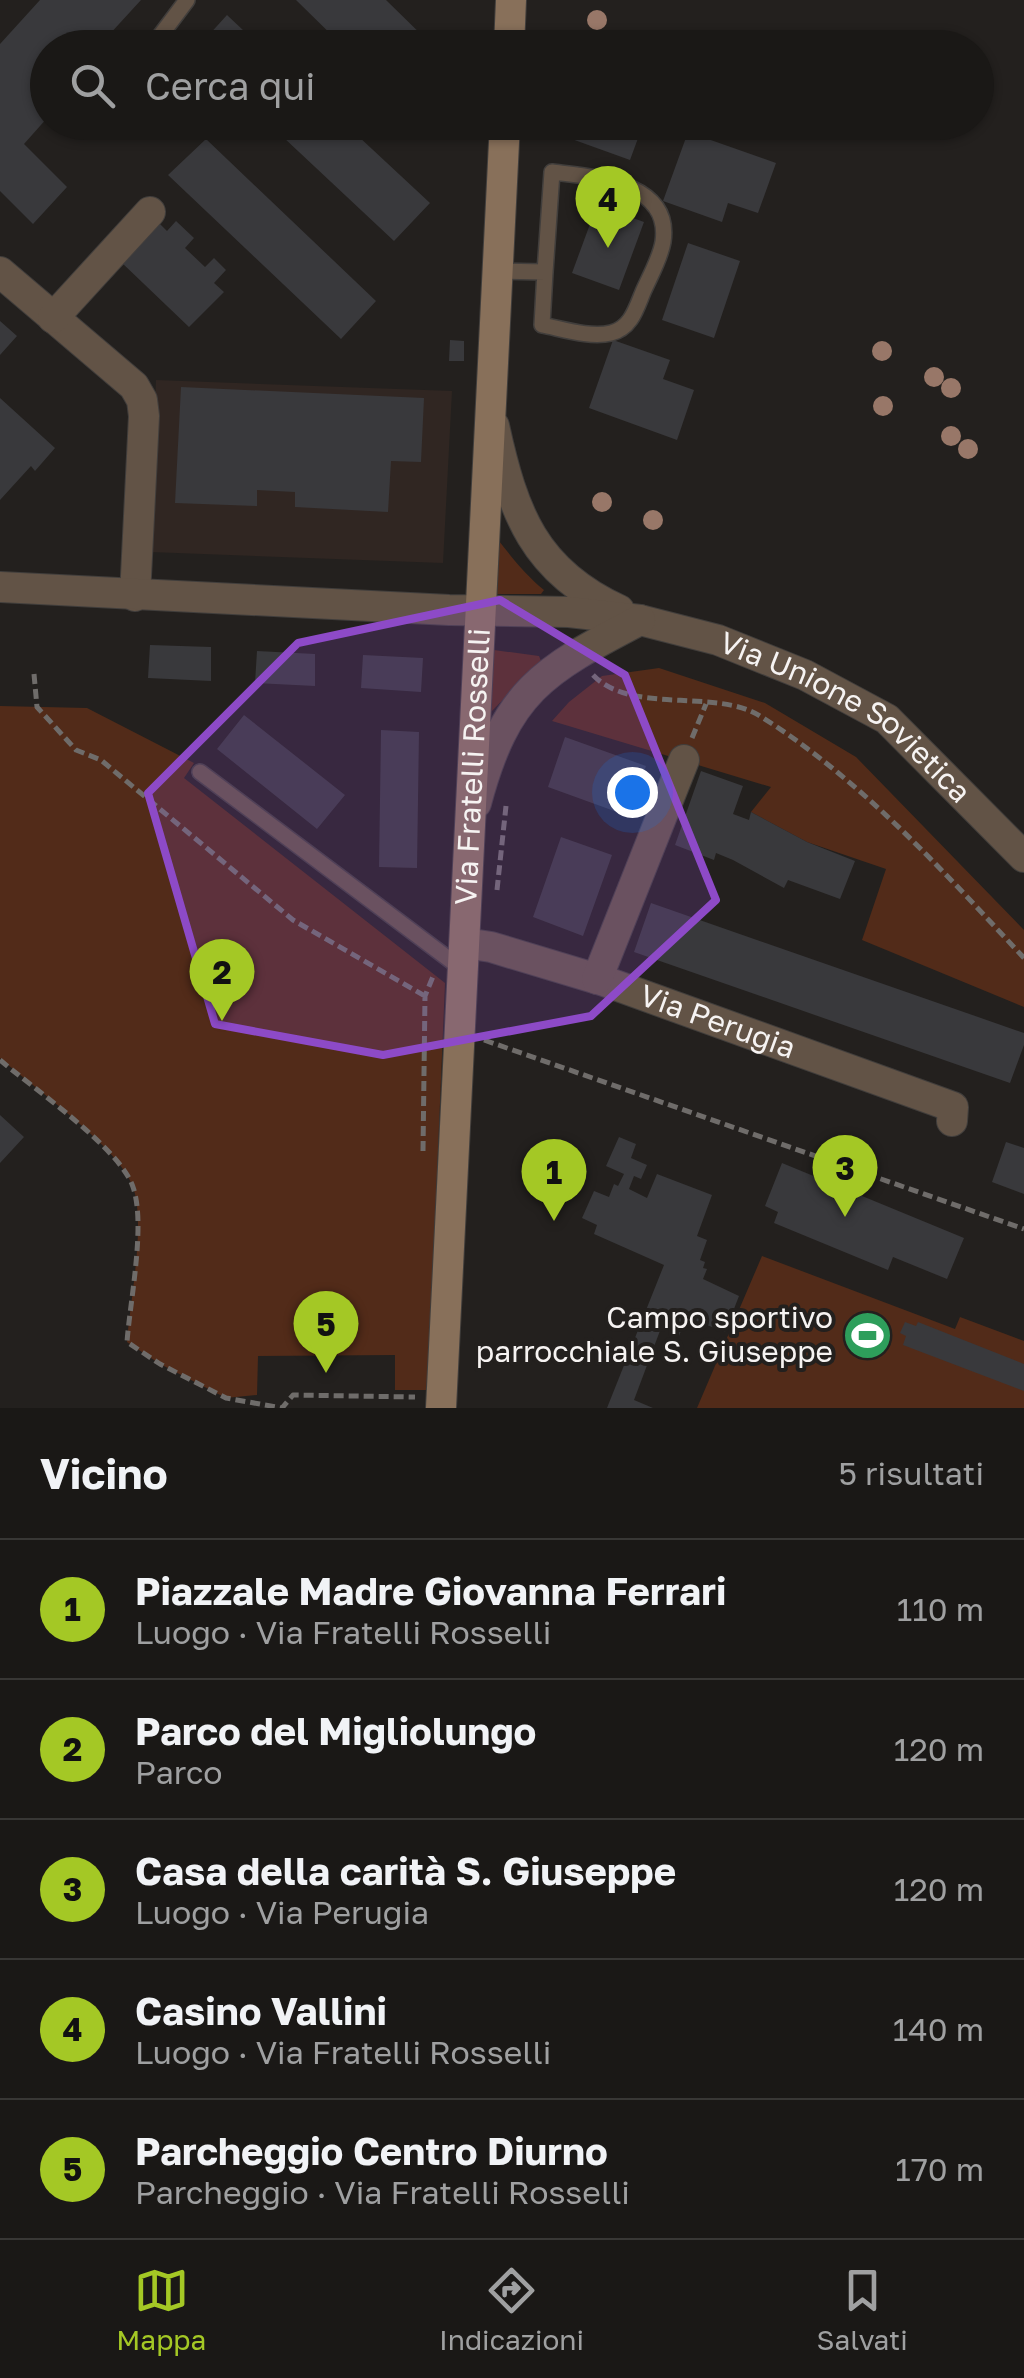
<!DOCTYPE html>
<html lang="it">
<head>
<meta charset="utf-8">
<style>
	body { margin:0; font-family:"Golos Text",sans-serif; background:#272523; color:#f1f3f6 }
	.you { position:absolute; left:632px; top:792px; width:35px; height:35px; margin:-25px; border:8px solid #fff; border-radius:50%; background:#1a73e8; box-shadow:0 0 0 15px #1a73e833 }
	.badge { display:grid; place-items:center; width:65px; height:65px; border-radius:50%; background:#a4c825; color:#111; font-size:32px; font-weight:700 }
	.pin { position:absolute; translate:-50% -82px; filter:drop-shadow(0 2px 5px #0008) }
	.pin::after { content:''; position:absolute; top:52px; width:35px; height:30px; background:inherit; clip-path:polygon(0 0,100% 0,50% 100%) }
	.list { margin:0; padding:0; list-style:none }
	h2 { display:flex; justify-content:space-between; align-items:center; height:130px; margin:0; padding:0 40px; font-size:42px }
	h2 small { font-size:32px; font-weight:400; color:#9fa0a1 }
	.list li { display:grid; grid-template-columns:65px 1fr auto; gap:30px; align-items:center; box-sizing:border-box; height:140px; padding:0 40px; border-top:2px solid #383735 }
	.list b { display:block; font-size:38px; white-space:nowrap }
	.list p { margin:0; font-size:32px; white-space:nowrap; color:#9fa0a1 }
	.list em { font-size:32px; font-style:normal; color:#9fa0a1 }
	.icon { flex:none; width:55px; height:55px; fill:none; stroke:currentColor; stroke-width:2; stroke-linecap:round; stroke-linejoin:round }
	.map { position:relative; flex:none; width:1024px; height:1408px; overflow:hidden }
	.search { position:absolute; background:#1a1816; box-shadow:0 2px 8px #0004; left:30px; right:30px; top:30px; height:110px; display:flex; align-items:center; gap:25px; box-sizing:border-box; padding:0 35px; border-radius:55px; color:#9fa0a1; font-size:38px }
	.sheet { height:830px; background:#1a1816 }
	nav { display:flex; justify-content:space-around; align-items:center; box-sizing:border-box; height:140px; border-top:2px solid #383735; background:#1a1816; font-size:28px; color:#9fa0a1 }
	nav a { display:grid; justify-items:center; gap:5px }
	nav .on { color:#a4c825 }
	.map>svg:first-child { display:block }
	.built { fill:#302622 }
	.green { fill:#522b19 }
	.building { fill:#39393c }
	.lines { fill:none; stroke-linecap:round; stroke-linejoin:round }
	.lane-casing { stroke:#413e3c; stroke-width:18 }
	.street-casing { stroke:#413e3c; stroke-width:32 }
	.secondary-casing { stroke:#413e3c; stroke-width:32 }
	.path { stroke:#6f6c6a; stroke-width:5; stroke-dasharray:10 5; stroke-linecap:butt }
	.lane { stroke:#625346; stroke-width:15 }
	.street { stroke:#625346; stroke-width:30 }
	.secondary { stroke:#88705a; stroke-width:30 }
	.tree { fill:#987768 }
	.marked { fill:#8d4ac7; fill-opacity:0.2; stroke:#8d4ac7; stroke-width:8; stroke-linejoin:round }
	.labels { text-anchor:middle; stroke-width:8; stroke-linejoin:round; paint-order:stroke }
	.street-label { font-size:30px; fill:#f6f3f2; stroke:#23201e }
	.poi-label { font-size:30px; fill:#f6f3f2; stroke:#23201e; text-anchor:end }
</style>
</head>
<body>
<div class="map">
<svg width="1024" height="1408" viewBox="0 0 1024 1408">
	<rect width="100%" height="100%" fill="#23201e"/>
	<path class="built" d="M156,380L452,391L443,563L150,552Z"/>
	<path class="green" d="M499,541C513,559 526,575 544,590L541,594H495Z
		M494,650L539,656L541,661L491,712Z
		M659,668L765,703L856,757L1024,930V1007L862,940L886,869L807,842L751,812L771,787L552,721L569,702L602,676Z
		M0,706L87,708L194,763L184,778L445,983L428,1390H395V1355L258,1356L257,1395L226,1398L160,1364L127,1342C130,1301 146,1223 133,1187C120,1148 34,1088 0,1058Z
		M762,1256L955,1329L960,1317L1024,1341V1408H697Z"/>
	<path class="building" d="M40,0H141L97,48H48V117L24,144L67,187L33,224L0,191V44Z
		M296,0H386L432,45L429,48H345Z
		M227,15L244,31L262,48H197Z
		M267,122H343L430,203L394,241Z
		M559,122H644L630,160L555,133Z
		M688,132L776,163L758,213L728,203L722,222L663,201Z
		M206,139L376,301L341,339L168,175Z
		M597,205L644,222L619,290L572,273Z
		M176,221L194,238L185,248L205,267L214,258L226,270L214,283L224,292L189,327L121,262L158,222L167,231Z
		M688,243L740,261L714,338L662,320Z
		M0,321L17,336L0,355Z
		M450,340L464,341V361H449Z
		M613,340L670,360L663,379L694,390L677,440L589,408Z
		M181,387L424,398L421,462L391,461L388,512L295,507V492L257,490V506L175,503Z
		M0,398L55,448L35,471L31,466L0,500Z
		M150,645L211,647V681L148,678Z
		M257,651L315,654V686L255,683Z
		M363,655L423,658L421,692L361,688Z
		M244,715L345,795L317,829L217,749Z
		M381,730L419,732L417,868L379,867Z
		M565,737L646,766L628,816L548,787Z
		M701,771L743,786L733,814L749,820L751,812L807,842L855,861L840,899L788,880L784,888L733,860L716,853L714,860L675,845Z
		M561,837L612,855L583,936L533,917Z
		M651,903L1024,1033V1045L1010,1083L634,952Z
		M0,1115L24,1137L0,1163Z
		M619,1137L636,1144L631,1158L647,1165L641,1179L634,1176L629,1189L647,1198L657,1174L712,1195L697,1236L707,1240L700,1260L705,1262L703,1268L707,1269L703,1279L739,1296L725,1332L686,1317L679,1336L661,1328L634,1400L653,1408H607L664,1265L594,1234L597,1225L582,1218L594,1191L609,1197L614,1184L618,1186L624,1174L606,1166Z
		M1006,1142L1024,1148V1194L992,1182Z
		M782,1163L964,1238L947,1279L893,1257L888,1270L774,1223L778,1212L765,1206Z
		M905,1322L916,1326L918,1322L1024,1364V1391L903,1345L906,1336L900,1333Z"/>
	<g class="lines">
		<defs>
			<path id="lane" d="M151,48L187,0
				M498,271L545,272L552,172C592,177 672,181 663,242C660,259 650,276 643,292C636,309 631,328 611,333C590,338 563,329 542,325L545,272
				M200,772L462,969"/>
			<g id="street">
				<path d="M0,272L134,386L142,400L144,416L135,596"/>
				<path d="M53,318L150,212"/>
				<path d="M494,426C513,513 534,571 619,610"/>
				<path id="s1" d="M0,587L449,610L569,612L640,620L718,640L805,675L887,719L1024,857"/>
				<path d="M476,803C506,691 542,671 640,620"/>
				<path id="s2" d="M465,943L491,947L604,981L953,1107L952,1121"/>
				<path d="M597,979L684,760"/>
			</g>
			<g id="secondary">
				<path d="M509,48L511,0"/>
				<path id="s3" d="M441,1408L505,122"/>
			</g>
		</defs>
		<use href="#lane" class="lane-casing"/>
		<use href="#street" class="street-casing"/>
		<use href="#secondary" class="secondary-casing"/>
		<path class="path" d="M34,674L37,707L76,750L101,760L293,920L425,996
			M593,675C631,715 716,688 760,716C862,780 943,871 1024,958
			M692,738L706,704
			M497,890L506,806
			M484,1040L1024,1229
			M0,1060C34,1089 120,1148 133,1187C146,1224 130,1301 127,1342L160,1364L226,1398L282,1408L293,1395L415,1397
			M423,1151L425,996L434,974"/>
		<use href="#lane" class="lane"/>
		<use href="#street" class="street"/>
		<use href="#secondary" class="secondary"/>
	</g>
	<g class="tree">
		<circle cx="597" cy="20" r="10"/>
		<circle cx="882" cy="351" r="10"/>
		<circle cx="934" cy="377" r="10"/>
		<circle cx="951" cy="388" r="10"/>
		<circle cx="883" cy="406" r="10"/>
		<circle cx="951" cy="436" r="10"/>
		<circle cx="968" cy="449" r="10"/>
		<circle cx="602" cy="502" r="10"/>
		<circle cx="653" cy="520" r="10"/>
	</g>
	<path class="marked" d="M500,600L625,675L716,900L591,1016L383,1055L215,1024L148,793L298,643Z"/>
	<defs>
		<symbol id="stadium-disc" viewBox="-11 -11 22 22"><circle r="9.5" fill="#2e9e5b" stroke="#23201e"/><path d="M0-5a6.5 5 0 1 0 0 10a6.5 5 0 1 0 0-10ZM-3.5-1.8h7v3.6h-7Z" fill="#fff"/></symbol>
	</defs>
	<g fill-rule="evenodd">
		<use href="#stadium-disc" x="840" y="1308" width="55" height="55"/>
	</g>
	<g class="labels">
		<g class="street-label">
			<text dy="10" stroke="none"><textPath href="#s1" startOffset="872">Via Unione Sovietica</textPath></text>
			<text dy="10" stroke="none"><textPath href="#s3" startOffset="642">Via Fratelli Rosselli</textPath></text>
			<text dy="10" stroke="none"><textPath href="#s2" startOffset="265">Via Perugia</textPath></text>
		</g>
		<g class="poi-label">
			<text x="833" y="1328">Campo sportivo<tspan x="833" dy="34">parrocchiale S. Giuseppe</tspan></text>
		</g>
	</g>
</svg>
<div class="you"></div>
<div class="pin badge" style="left:554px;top:1221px">1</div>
<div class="pin badge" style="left:222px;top:1021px">2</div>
<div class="pin badge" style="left:845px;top:1217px">3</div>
<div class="pin badge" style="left:608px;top:248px">4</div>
<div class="pin badge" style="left:326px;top:1373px">5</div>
<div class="search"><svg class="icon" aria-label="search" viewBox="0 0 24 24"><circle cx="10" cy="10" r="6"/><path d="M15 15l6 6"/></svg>Cerca qui</div>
</div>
<section class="sheet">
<h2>Vicino<small>5 risultati</small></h2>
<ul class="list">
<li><span class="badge">1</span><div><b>Piazzale Madre Giovanna Ferrari</b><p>Luogo · Via Fratelli Rosselli</p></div><em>110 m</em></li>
<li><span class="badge">2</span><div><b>Parco del Migliolungo</b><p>Parco</p></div><em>120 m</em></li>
<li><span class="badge">3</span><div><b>Casa della carità S. Giuseppe</b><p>Luogo · Via Perugia</p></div><em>120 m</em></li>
<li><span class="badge">4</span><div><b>Casino Vallini</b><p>Luogo · Via Fratelli Rosselli</p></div><em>140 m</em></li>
<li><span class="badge">5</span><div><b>Parcheggio Centro Diurno</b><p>Parcheggio · Via Fratelli Rosselli</p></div><em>170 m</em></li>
</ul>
</section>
<nav>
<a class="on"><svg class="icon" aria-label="map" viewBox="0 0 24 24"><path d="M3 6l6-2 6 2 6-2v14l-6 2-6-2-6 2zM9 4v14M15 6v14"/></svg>Mappa</a>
<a><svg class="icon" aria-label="directions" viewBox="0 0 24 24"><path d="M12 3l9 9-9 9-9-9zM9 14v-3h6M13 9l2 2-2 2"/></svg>Indicazioni</a>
<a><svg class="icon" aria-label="saved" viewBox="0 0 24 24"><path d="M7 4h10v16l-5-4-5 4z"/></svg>Salvati</a>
</nav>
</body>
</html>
